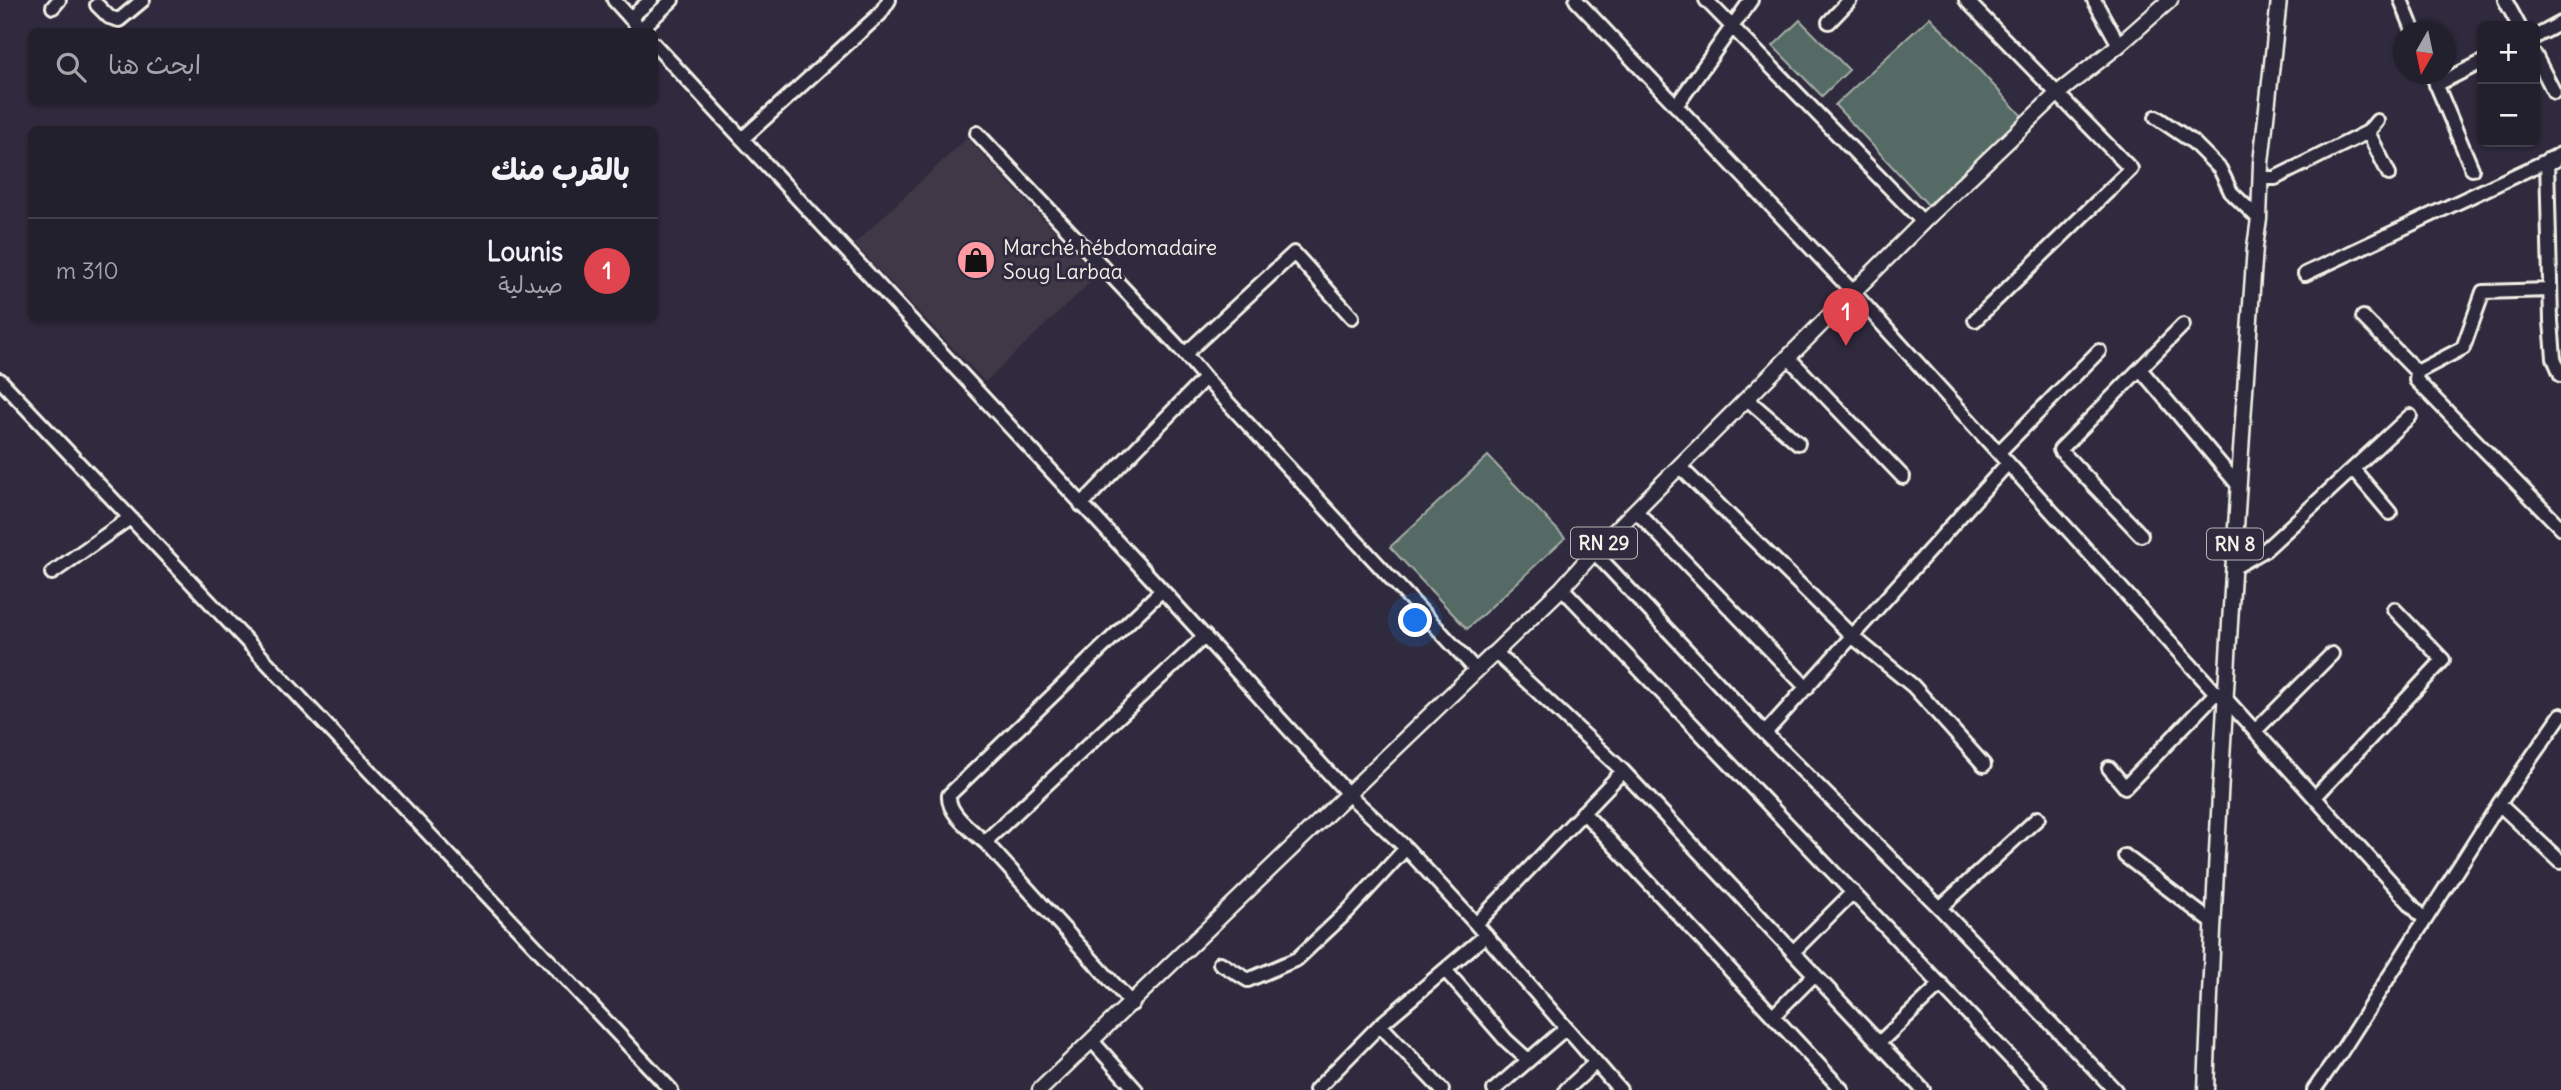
<!DOCTYPE html>
<html lang="ar">
<head>
<meta charset="utf-8">
<style>
	body { margin:0; font-family:Delius,"Playpen Sans Arabic",sans-serif; background:#2b2836; color:#f1f3f6; direction:rtl }
	.controls { position:absolute; right:21px; top:21px; display:grid; overflow:hidden; border-radius:10px; box-shadow:0 2px 5px #0004 }
	.controls button { width:63px; height:63px; display:grid; place-items:center; padding:0; border:0; border-bottom:2px solid #403e4a; background:#23202e; color:#f1f3f6; font:35px sans-serif }
	.compass { position:absolute; left:2393px; top:21px; width:63px; height:63px; border-radius:50%; background:#23202e; box-shadow:0 2px 5px #0004; rotate:189deg }
	.you { position:absolute; left:1416px; top:621px; width:24px; height:24px; margin:-18px; border:5px solid #fff; border-radius:50%; background:#1a73e8; box-shadow:0 0 0 10px #1a73e833 }
	.badge { display:grid; place-items:center; width:46px; height:46px; border-radius:50%; background:#ff9aa2; color:#fff; font-size:23px; font-weight:700 }
	.pin { position:absolute; translate:-50% -58px; filter:drop-shadow(0 2px 4px #0008) }
	.pin::after { content:''; position:absolute; top:37px; width:24px; height:21px; background:inherit; clip-path:polygon(0 0,100% 0,50% 100%) }
	.list { margin:0; padding:0; list-style:none }
	h2 { display:flex; justify-content:space-between; align-items:center; height:91px; margin:0; padding:0 28px; font-size:30px }
	h2 small { font-size:23px; font-weight:400; color:#a3a3aa }
	.list li { display:grid; grid-template-columns:46px 1fr auto; gap:21px; align-items:center; box-sizing:border-box; height:105px; padding:0 28px; border-top:2px solid #403e4a }
	.list b { display:block; font-size:26px; white-space:nowrap }
	.list p { margin:0; font-size:23px; white-space:nowrap; color:#a3a3aa }
	.list em { font-size:23px; font-style:normal; color:#a3a3aa }
	.icon { flex:none; width:38px; height:38px; fill:none; stroke:currentColor; stroke-width:2; stroke-linecap:round; stroke-linejoin:round }
	.map { position:relative; flex:none; width:2561px; height:1090px; overflow:hidden; direction:ltr }
	.search { position:absolute; background:#23202e; box-shadow:0 2px 5px #0004; left:28px; top:28px; width:630px; height:77px; display:flex; align-items:center; gap:18px; box-sizing:border-box; padding:0 24px; border-radius:10px; color:#a3a3aa; font-size:26px }
	.panel { position:absolute; background:#23202e; box-shadow:0 2px 5px #0004; left:28px; top:126px; width:630px; height:196px; border-radius:10px; direction:rtl }
	.map>svg:first-child { display:block }
	.built { fill:#413746 }
	.green { fill:#566b65; stroke:#a5aea6; stroke-width:2 }
	.lines { fill:none; stroke-linecap:round; stroke-linejoin:round }
	.minor-casing { stroke:#f4f1e8; stroke-width:18 }
	.major-casing { stroke:#f4f1e8; stroke-width:19 }
	.minor { stroke:#2f2a3d; stroke-width:12 }
	.major { stroke:#2f2a3d; stroke-width:14 }
	.labels { text-anchor:middle; stroke-width:6; stroke-linejoin:round; paint-order:stroke }
	.shield { fill:#2f2a3d; stroke:#b9b5b5; stroke-width:2 }
	.shield-label { font-size:19px; font-weight:bold; fill:#f4f1e8 }
	.poi-label { font-size:21px; fill:#f4f1e8; stroke:#2f2a3d; text-anchor:start }
</style>
</head>
<body>
<div class="map">
<svg width="2561" height="1090" viewBox="0 0 2561 1090">
	<rect width="100%" height="100%" fill="#2f2a3d"/>
	<filter id="ink" filterUnits="userSpaceOnUse"><feTurbulence type="fractalNoise" baseFrequency=".0143" numOctaves="2"/><feDisplacementMap in="SourceGraphic" scale="14" xChannelSelector="R" yChannelSelector="G"/><feConvolveMatrix kernelMatrix="1 2 1 2 8 2 1 2 1" color-interpolation-filters="sRGB"/></filter>
	<g filter="url(#ink)">
		<path class="built" d="M967,138L1097,276L985,382L854,244Z"/>
		<path class="green" d="M1930,17L2023,117L1928,205L1835,105Z
			M1800,20L1849,70L1822,96L1773,46Z
			M1488,456L1565,538L1467,629L1390,547Z"/>
		<g class="lines">
			<defs>
				<path id="minor" d="M614,0L643,32
					M1576,0L1853,292L2216,693L2226,699L2425,920
					M1706,0L1923,222
					M1966,0L2131,169L1975,320
					M2094,0L2119,45
					M2401,0L2414,32
					M2505,0L2519,26
					M97,5L109,17L119,20L143,0
					M53,7L59,0
					M630,18L651,0
					M1829,22L1850,0
					M641,29L672,0
					M2535,37L2561,23
					M654,44L1162,590L1349,795L1406,848L1476,924L1620,1090
					M2535,55L2554,92
					M2432,74L2472,169
					M2436,85L2482,62
					M1676,106L1751,0
					M2156,117L2193,142L2220,169L2231,192L2259,219
					M2368,132L2389,174
					M977,133L1185,354L1205,378L1476,670
					M742,139L880,14L889,0
					M2554,161L2547,160L2551,321L2554,358L2561,375
					M2260,178H2275L2368,132L2377,121
					M2305,274L2561,154
					M2363,317L2417,372L2416,380L2561,528
					M1185,354L1294,253L1352,317
					M1788,357L1903,477
					M2141,370L2238,485
					M2417,372L2463,348L2483,292L2550,290
					M0,380L671,1090
					M1747,399L1798,443
					M1999,452L2099,351
					M1680,467L1852,636L1913,686L1984,765
					M2353,469L2390,513
					M1081,505L1205,378
					M1636,511L1807,688
					M2141,535L2060,450L2183,325
					M1594,552L1765,733L1940,908L2115,1090
					M2233,568L2265,550L2410,416
					M52,573L130,518
					M1562,588L2041,1090
					M1495,652L1623,771L1923,1090
					M2255,731L2332,654
					M1765,733L2008,463
					M2109,768L2125,787L2216,693
					M2315,797L2443,660L2394,609
					M2499,804L2561,862
					M1583,812L1842,1090
					M987,844C974,832 947,814 949,795L1162,590
					M2125,856L2213,923
					M1940,908L2038,818
					M1476,924L1623,771
					M1793,952L1853,892
					M1220,963L1248,980L1297,959L1348,911L1406,848
					M1446,971L1506,1040L1528,1060
					M1132,1004L987,844L990,837L1205,636
					M1773,1016L1814,975
					M1380,1025L1442,1090
					M1093,1042L1136,1090
					M1879,1043L1941,984
					M1316,1090L1380,1025L1486,935
					M1494,1090L1566,1028
					M1566,1090L1595,1063
					M2314,1090L2341,1052L2499,804L2561,715"/>
				<path id="major" d="M1040,1090L1562,588L1594,552L1923,222L2058,93L2119,45L2170,0
					M2206,1090C2217,809 2235,528 2255,247L2259,219L2261,163L2279,0"/>
			</defs>
			<use href="#minor" class="minor-casing"/>
			<use href="#major" class="major-casing"/>
			<use href="#minor" class="minor"/>
			<use href="#major" class="major"/>
		</g>
	</g>
	<defs>
		<symbol id="shop-disc" viewBox="-11 -11 22 22"><circle r="9.5" fill="#ff9aa2" stroke="#2f2a3d"/><path d="M-5-2.5h2.3a2.7 3.5 0 0 1 5.4 0H5L5.5 6h-11ZM-1.5-2.5h3a1.5 2.3 0 0 0-3 0Z" fill="#111"/></symbol>
	</defs>
	<g fill-rule="evenodd">
		<use href="#shop-disc" x="954" y="238" width="44" height="44"/>
	</g>
	<g class="labels">
		<g class="shield">
			<rect x="1571" y="527.5" width="66" height="31" rx="5"/>
			<rect x="2207" y="528.5" width="56" height="31" rx="5"/>
		</g>
		<g class="shield-label">
			<text x="1604" y="550">RN 29</text>
			<text x="2235" y="551">RN 8</text>
		</g>
		<g class="poi-label">
			<text x="1003" y="255">Marché hébdomadaire<tspan x="1003" dy="24">Soug Larbaa</tspan></text>
		</g>
	</g>
</svg>
<div class="controls">
<button>+</button>
<button>−</button>
</div>
<svg class="compass" viewBox="-18 -18 36 36"><path d="M0-13l5 13h-10z" fill="#e53935"/><path d="M0 13l5-13h-10z" fill="#a3a3aa"/></svg>
<div class="you"></div>
<div class="pin badge" style="left:1846px;top:346px;background:#e0444e">1</div>
<div class="search"><svg class="icon" aria-label="search" viewBox="0 0 24 24"><circle cx="10" cy="10" r="6"/><path d="M15 15l6 6"/></svg>ابحث هنا</div>
<section class="panel">
<h2>بالقرب منك<small></small></h2>
<ul class="list">
<li><span class="badge" style="background:#e0444e">1</span><div><b>Lounis</b><p>صيدلية</p></div><em>310 m</em></li>
</ul>
</section>
</div>
</body>
</html>
